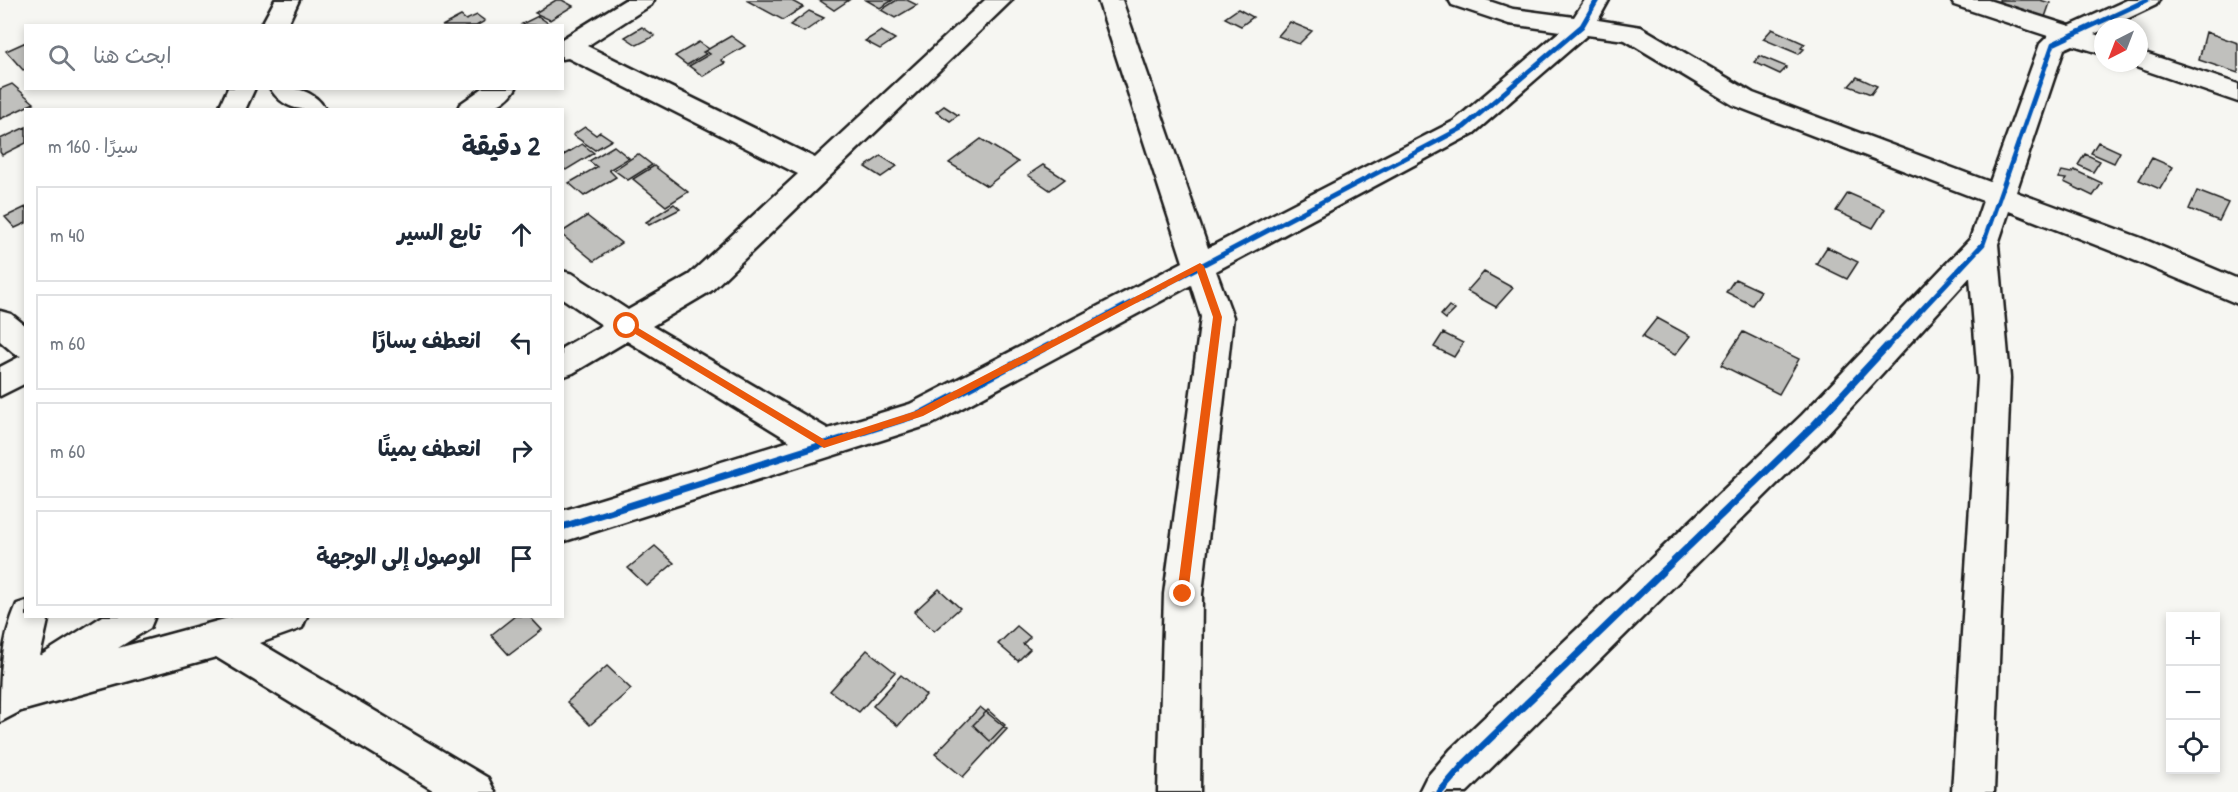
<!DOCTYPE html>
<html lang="ar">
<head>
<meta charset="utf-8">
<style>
	body { margin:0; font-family:"Patrick Hand","Playpen Sans Arabic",sans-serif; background:#f2f2f3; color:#1f2937; direction:rtl }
	.controls { position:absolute; right:18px; bottom:18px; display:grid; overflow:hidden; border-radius:0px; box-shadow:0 3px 9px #0003 }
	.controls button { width:54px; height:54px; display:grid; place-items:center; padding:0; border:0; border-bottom:2px solid #e0e1e3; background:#fff; color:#1f2937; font:30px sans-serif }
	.compass { position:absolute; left:2094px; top:18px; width:54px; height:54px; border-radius:50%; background:#fff; box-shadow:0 3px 9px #0003; rotate:222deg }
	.stop { position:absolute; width:18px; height:18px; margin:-14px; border:4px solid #ea580c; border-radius:50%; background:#fff }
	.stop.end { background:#ea580c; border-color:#fff; box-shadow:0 2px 6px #0008 }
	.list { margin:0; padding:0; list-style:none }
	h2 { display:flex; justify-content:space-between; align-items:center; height:78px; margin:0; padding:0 24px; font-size:26px }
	h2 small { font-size:20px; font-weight:400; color:#747a83 }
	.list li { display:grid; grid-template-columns:39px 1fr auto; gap:18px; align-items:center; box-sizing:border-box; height:96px; margin:0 12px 12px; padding:0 12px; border:2px solid #e0e1e3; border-radius:0px }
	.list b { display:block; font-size:22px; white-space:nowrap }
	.list em { font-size:20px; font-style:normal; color:#747a83 }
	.icon { flex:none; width:33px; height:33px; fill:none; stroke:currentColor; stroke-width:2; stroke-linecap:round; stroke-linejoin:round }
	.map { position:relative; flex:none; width:2238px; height:792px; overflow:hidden; direction:ltr }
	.search { position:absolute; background:#fff; box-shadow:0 3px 9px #0003; left:24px; top:24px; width:540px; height:66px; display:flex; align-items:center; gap:15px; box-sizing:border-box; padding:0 21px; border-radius:0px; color:#747a83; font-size:22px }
	.panel { position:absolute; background:#fff; box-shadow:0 3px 9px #0003; left:24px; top:108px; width:540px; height:510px; border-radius:0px; direction:rtl }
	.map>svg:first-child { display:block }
	.building { fill:#c0c0bd; stroke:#1c1c1c; stroke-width:1.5 }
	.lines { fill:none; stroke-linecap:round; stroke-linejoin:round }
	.minor-casing { stroke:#1c1c1c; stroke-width:5 }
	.minor { fill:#f6f6f2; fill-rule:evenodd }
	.cycleway-far1-casing { stroke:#f6f6f2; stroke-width:8 }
	.cycleway-casing { stroke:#f6f6f2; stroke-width:10 }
	.cycleway-far1 { stroke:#0057b8; stroke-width:5 }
	.cycleway { stroke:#0057b8; stroke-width:7 }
	.route { fill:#ea580c }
</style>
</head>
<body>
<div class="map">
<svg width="2238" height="792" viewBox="0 0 2238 792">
	<rect width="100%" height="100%" fill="#f6f6f2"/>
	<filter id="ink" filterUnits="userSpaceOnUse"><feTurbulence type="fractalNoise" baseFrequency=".0167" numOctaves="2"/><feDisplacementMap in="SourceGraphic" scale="12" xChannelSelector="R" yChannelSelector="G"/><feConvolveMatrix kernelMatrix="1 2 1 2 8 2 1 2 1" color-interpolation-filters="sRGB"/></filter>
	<g filter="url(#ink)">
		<path class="building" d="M556,0H562L573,6L550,20L535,13Z
			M746,0H790L803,7L783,20Z
			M819,0H849L834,10Z
			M866,0H893L880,8Z
			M897,0H907L917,5L895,18L881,10Z
			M1999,0H2040L2050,3L2045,17L1999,2Z
			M1238,9L1253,17L1241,26L1225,18Z
			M809,11L824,18L804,32L790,25Z
			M477,15L485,21L476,26H442L461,16L466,20Z
			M538,16L548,23L543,26L522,24Z
			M1290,22L1312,31L1299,44L1278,36Z
			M642,27L655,36L637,45L625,37Z
			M1772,29L1805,44L1801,48L1804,49L1799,54L1763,39Z
			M881,31L895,39L880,49L865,41Z
			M2206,32L2238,43V73L2199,60Z
			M731,36L745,46L721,60L725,63L703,76L689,66L710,54L705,51Z
			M26,42V69L23,70L6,51Z
			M699,42L709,49L703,52L706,54L687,65L675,56Z
			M1760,56L1787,67L1780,74L1754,62Z
			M1857,77L1877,86L1871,94L1849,86Z
			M12,84L34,103L0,119V89Z
			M944,106L958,115L950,121L936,112Z
			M26,127V143L2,155L0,152V139Z
			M585,127L596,135L600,132L612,140L595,150L573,135Z
			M981,139L1018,162L987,186L949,163Z
			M2098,142L2120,152L2114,163L2091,153Z
			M582,144L594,153L566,170L562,168V156Z
			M614,146L629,158L609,170L616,177L584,196L569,183L597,167L589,161Z
			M638,154L652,165L628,180L614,170Z
			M2085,154L2100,161L2093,172L2078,165Z
			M881,156L897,166L881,177L865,167Z
			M2152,158L2173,167L2160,189L2139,180Z
			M1043,165L1065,179L1050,190L1028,175Z
			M654,166L688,192L666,206L633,179Z
			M2074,170L2102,183L2093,196L2064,182L2066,179L2058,178L2062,171L2071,173Z
			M2197,191L2228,203L2219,221L2189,209Z
			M1848,193L1885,209L1873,228L1836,211Z
			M674,204L680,209L649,225L646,222Z
			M26,207V223L15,228L5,217Z
			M587,216L621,243L594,261L562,235V232Z
			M1827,247L1858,262L1847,279L1816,264Z
			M1484,272L1513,288L1496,307L1467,291Z
			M1735,279L1761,291L1752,305L1726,292Z
			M1449,306L1455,310L1446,319L1441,315Z
			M1657,318L1690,336L1675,355L1642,337Z
			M1743,332L1799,359L1779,394L1721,365Z
			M1443,333L1463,343L1454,357L1434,347Z
			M655,546L674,563L647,586L628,568Z
			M939,589L960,608L934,631L914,612Z
			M515,616H529L542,630L509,655L491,635Z
			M1017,626L1030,637L1023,644L1030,649L1018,661L998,644Z
			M867,650L895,672L859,712L830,691Z
			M607,666L631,689L590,725L567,702Z
			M901,675L926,695L898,726L873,706Z
			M980,707L1007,729L963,777L935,754Z
			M988,710L1005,725L990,741L973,725Z"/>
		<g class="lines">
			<defs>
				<path id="minor" d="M275,0H299L287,26H261Z
					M625,0H654L651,5L587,46L815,158L985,0H1012L711,291L652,326L828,429L910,404L1183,262L1098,0H1122L1208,248L1454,121L1560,31L1509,24L1452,5L1449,0H1486L1513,9L1574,17L1585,0H1609L1598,20L1641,27L1753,93L1990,182L2040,44L2048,36L1954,5L1951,0H1988L2070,26L2127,0H2159L2156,5L2110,27H2103V30L2094,34L2103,37V54L2073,45L2064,49L2016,192L2141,238L2238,279V304L2119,254L2009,211L1998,244L2010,378L1994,792H1952L1978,378L1970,277L1826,435L1467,792H1419L1426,778L1451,749L1802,415L1970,239L1983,201L1733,105L1625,40L1587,35L1474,133L1216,271L1233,317L1202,594L1200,792H1158L1164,594L1201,317L1191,285L932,424L562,542V511L790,441L627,341L573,373L562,377V348L602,325L562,298V271L573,274L628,310L689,275L798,174L568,58L562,59V39Z
					M2139,51L2238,84V102L2130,65L2129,63H2139Z
					M228,88H255L245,110H218Z
					M270,88C293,88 312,87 326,110C303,110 284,111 270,88Z
					M483,88H516C502,111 480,110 457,110L460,104Z
					M0,311L11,314L26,326V383L0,396V367L21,356L15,354L0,341Z
					M26,601V616H49L40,656L103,616H155L150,628L118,648L236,616H307L302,628L260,643L488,778L495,792H436L216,657L21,711L0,722C0,681 0,642 17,604Z"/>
			</defs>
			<use href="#minor" class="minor-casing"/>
			<use href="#minor" class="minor"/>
			<defs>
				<path id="cycleway-far1" d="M1045,348L1464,127L1582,26L1597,0
					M1886,348L1983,244L2053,44L2147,0"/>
				<path id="cycleway" d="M562,527L920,414L1048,346
					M1440,792L1465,763L1814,425L1887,346"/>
			</defs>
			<use href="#cycleway-far1" class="cycleway-far1-casing"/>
			<use href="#cycleway" class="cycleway-casing"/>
			<use href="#cycleway-far1" class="cycleway-far1"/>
			<use href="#cycleway" class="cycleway"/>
		</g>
	</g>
	<path class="route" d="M1200,263L1204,266L1222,317L1188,594L1183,599L1177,594L1213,317L1197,271L923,416L824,448L622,326L627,322L630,323L825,440L916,411Z"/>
</svg>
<div class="controls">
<button>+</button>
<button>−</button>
<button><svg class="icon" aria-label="locate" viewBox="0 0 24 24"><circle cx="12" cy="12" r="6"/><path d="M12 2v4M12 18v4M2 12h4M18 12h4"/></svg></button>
</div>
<svg class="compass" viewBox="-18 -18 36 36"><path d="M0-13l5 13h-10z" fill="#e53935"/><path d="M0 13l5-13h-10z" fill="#747a83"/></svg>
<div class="stop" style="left:627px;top:326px"></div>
<div class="stop end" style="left:1183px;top:594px"></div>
<div class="search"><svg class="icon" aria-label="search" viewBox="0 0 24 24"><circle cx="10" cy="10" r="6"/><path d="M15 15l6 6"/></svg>ابحث هنا</div>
<section class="panel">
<h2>2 دقيقة<small>سيرًا · 160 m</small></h2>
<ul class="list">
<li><svg class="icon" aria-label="ahead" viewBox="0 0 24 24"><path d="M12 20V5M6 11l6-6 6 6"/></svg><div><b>تابع السير</b></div><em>40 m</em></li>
<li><svg class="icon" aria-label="left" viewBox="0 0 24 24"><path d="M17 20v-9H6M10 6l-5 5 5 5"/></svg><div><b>انعطف يسارًا</b></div><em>60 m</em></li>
<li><svg class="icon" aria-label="right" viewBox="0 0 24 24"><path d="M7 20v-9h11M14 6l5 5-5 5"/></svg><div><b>انعطف يمينًا</b></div><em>60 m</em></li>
<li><svg class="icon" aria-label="arrive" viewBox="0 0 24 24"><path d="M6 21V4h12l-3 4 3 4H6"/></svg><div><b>الوصول إلى الوجهة</b></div></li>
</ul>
</section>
</div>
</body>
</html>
